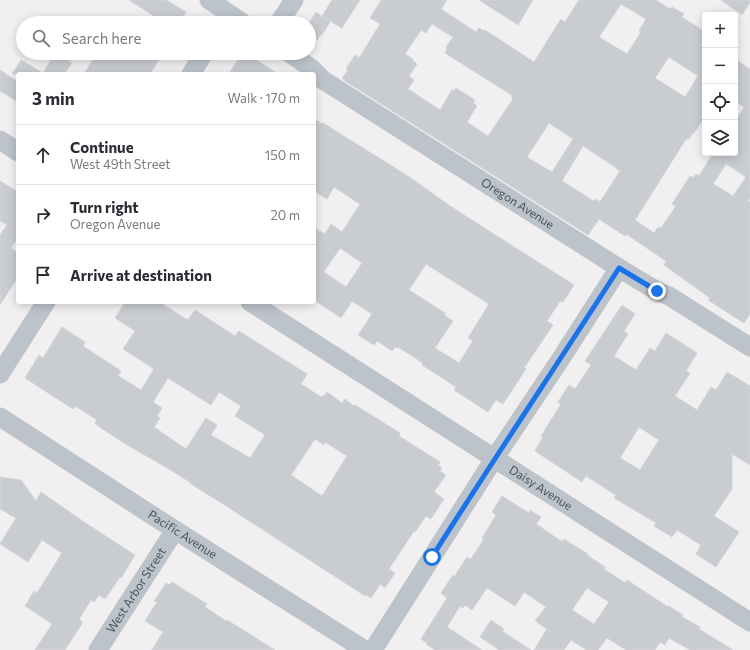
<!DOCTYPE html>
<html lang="en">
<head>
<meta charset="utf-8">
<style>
	body { margin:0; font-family:Commissioner,sans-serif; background:#f7f7f7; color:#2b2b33 }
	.controls { position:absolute; right:12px; top:12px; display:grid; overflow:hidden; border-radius:4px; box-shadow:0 2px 10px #0003 }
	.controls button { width:36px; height:36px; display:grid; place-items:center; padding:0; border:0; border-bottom:1px solid #e1e1e2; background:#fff; color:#2b2b33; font:20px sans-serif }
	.stop { position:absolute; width:12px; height:12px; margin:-9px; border:3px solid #1a73e8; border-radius:50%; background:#fff }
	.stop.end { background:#1a73e8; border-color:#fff; box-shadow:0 1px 4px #0008 }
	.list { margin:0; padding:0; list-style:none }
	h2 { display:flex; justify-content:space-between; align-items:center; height:52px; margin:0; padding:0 16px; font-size:17px }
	h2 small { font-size:13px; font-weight:400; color:#7c7c81 }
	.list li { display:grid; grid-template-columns:26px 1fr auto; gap:12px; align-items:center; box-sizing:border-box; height:60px; padding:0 16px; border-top:1px solid #e1e1e2 }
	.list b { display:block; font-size:15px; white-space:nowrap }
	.list p { margin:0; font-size:13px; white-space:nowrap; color:#7c7c81 }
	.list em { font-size:13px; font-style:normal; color:#7c7c81 }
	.icon { flex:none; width:22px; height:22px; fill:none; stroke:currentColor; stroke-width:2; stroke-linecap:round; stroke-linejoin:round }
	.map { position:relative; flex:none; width:750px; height:650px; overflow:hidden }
	.search { position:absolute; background:#fff; box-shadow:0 2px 10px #0003; left:16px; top:16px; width:300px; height:44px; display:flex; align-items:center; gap:10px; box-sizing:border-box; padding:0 14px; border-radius:22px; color:#7c7c81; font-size:15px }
	.panel { position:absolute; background:#fff; box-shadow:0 2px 10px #0003; left:16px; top:72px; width:300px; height:232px; border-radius:4px }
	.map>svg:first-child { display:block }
	.building { fill:#c9ccd1; stroke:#d3d5da; fill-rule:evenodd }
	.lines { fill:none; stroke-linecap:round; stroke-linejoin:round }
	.minor { stroke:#bcc3ca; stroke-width:19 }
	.route { stroke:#1a73e8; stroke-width:5 }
	.labels { text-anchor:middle; stroke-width:3; stroke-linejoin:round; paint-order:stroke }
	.street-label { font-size:12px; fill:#49535a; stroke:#fff }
</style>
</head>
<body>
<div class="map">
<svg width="750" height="650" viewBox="0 0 750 650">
	<rect width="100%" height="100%" fill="#f1efef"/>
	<path class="building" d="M129,0H166L186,12L179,23H149L154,16Z
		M332,0H360L342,28L322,16Z
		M381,0H447L441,9L476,32L479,28L484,31L485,30L534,62L561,19L565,22L579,0H656L670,9L672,7L684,14L682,17L705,32V117L694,133H693L689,139H686L635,220L654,233L658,227L661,228L676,206L672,204L690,176L693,178L696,174L699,176L712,155L709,153H735V123L744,107L735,101V59L750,69V198L748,201L750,202V314L744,323L708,300L710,298L664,265L666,261L626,234L625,236L599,219L588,235L345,81L342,78L348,70L346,69L355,55L359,58L380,24L370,18ZM621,4L646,19L639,31L641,32L627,54L599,37ZM432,24L453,37L446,47L447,48L445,53L513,96L511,97L513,99L488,136L467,122L477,106L473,103L475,100L456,88L454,91L452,90L440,110L408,89L414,80L409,76L417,64L413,61V59L405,54L421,30L426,33ZM669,57L698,76L685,97L655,78ZM549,123L573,139L552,172L527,157ZM583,146L615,167V168L620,171L600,202L596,199L595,201L592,200L562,181ZM726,164L746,177L733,196L713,184Z
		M479,0H533L518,25Z
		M721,0H750V3L742,15Z
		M316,12L330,22L322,35L321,34L317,40L309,35V23Z
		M55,53L72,63L64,74H12L21,60L43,73Z
		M97,53H163L150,74H84Z
		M242,53H246L278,74H229Z
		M0,70L18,82V102L0,91Z
		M314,119L323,124V123L411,178L450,206L574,285L563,302L560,301L547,321L553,325L524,368L526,369L503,404L496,400L488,412L454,390L456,387L422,365L423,363L398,347L397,348L395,347L392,351L377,341L374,345L358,335L372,314L352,301L341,318L314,300V228L325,234L331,224L342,232L360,204L334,187L327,199L314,191ZM340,248L362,263L346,287L324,272ZM426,264L489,304L468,338L473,341L459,363L435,348L453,321L444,315L445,313L409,290Z
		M0,181L18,192V237L11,248L18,253V277L0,305V235L7,225L0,221Z
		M125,302H159L188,320L195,310L235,336L239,331L307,374L301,384L321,397L322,396L323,397L327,392L342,403L345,399L354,406L355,405L400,433L399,436L440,462L438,465L442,468L440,471L446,475L434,492L444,499L431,519L426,516L415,532L414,531L389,569L395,573L385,588L380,584L371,598L366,595L365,596L223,504L191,484V483L169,469L122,442L98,426L95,423L97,420L75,406L73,409L25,378L39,355L43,358L62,327L85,342L83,346L121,371L118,376L141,390L154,369L123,349L135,331L115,318ZM168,378L211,405L219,392L241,406L235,416L265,435L250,458L211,435L217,425L206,418L186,449L154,427L160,418L157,416L162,408L153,402ZM315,439L324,445L325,442L347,456L322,496L291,475Z
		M622,305L635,314L624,331L628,334L614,356L636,370L650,348L655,351L666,333L697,353L686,371L690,373L675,396L697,410L711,387L716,390L727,372L750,386V465L732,454V489L714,516L739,532L716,567L696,554L701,545L677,530L672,537L654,526L656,523L614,498L616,495L586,476L582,482L535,451L543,437L541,436L561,404L558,402L569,385L575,389L591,365L585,361ZM639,427L659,440L640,470L620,458Z
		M0,477L21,480L36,501L41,492L87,524L135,555L121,578L120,577L105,599L99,595L94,602L91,600L79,619L83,622L65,650H35L52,624L25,606L34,591L37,593L62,553L42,540L28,562L0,544L16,518L0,509Z
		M502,496L529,513L530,510L541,517L536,524L561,541H563L564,539L588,554L587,555L605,567L604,569L625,583L627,580L668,607L669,606L683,615L682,617L700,627L699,629L733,650H690L669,638L665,645L660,642L655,650H626L607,638L598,650H586L571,640L564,650H534L547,629L535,621L546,607L524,592L515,606L487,588L472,610L465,605L463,608L460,606L447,627L482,650H435L426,644L427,643L421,639L447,598L441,593L453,575L454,577L467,557L471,559L484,539L482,538L496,515L492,512ZM587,588L609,602L594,624L572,610Z
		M172,582L207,604L205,607L226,621L227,620L275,650H152L163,632L145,621L157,602L154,601L166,583L169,585Z
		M491,620L504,629L502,631L531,650H499L480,637Z"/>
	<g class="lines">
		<g class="minor">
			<path d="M209,0L243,23"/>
			<path d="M279,23L294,0"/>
			<path id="s1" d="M289,53L311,68L323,80L619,268L657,291L669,296L750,347"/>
			<path d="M191,74L204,53"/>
			<path d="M0,140L18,152"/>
			<path id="s2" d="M250,302L750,622"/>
			<path d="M0,374L46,302"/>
			<path id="s3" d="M0,417L175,530L365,650"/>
			<path id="s4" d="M98,650L175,530"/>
			<path d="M373,650L494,459L560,360L619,268"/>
		</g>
	</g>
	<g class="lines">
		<path class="route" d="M432,557C493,460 557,365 619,268L657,291"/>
	</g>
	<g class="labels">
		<g class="street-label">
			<text dy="4" stroke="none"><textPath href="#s1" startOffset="274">Oregon Avenue</textPath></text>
			<text dy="4" stroke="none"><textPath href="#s2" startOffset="345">Daisy Avenue</textPath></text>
			<text dy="4" stroke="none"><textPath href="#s3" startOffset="217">Pacific Avenue</textPath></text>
			<text dy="4" stroke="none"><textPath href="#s4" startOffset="71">West Arbor Street</textPath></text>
		</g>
	</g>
</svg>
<div class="controls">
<button>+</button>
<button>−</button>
<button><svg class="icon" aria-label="locate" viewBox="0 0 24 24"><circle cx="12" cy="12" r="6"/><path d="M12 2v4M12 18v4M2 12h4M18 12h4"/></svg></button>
<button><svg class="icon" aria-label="layers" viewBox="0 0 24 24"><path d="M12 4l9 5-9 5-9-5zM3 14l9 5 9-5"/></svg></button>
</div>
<div class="stop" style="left:432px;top:557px"></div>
<div class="stop end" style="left:657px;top:291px"></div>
<div class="search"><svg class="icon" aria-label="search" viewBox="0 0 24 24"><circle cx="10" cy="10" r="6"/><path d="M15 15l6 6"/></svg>Search here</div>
<section class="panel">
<h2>3 min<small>Walk · 170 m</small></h2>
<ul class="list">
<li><svg class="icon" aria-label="ahead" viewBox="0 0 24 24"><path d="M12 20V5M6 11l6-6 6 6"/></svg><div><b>Continue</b><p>West 49th Street</p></div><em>150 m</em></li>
<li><svg class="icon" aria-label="right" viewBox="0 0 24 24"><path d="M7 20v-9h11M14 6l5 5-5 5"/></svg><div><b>Turn right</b><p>Oregon Avenue</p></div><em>20 m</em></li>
<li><svg class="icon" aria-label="arrive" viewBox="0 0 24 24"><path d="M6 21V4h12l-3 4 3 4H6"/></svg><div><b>Arrive at destination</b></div></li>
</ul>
</section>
</div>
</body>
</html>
